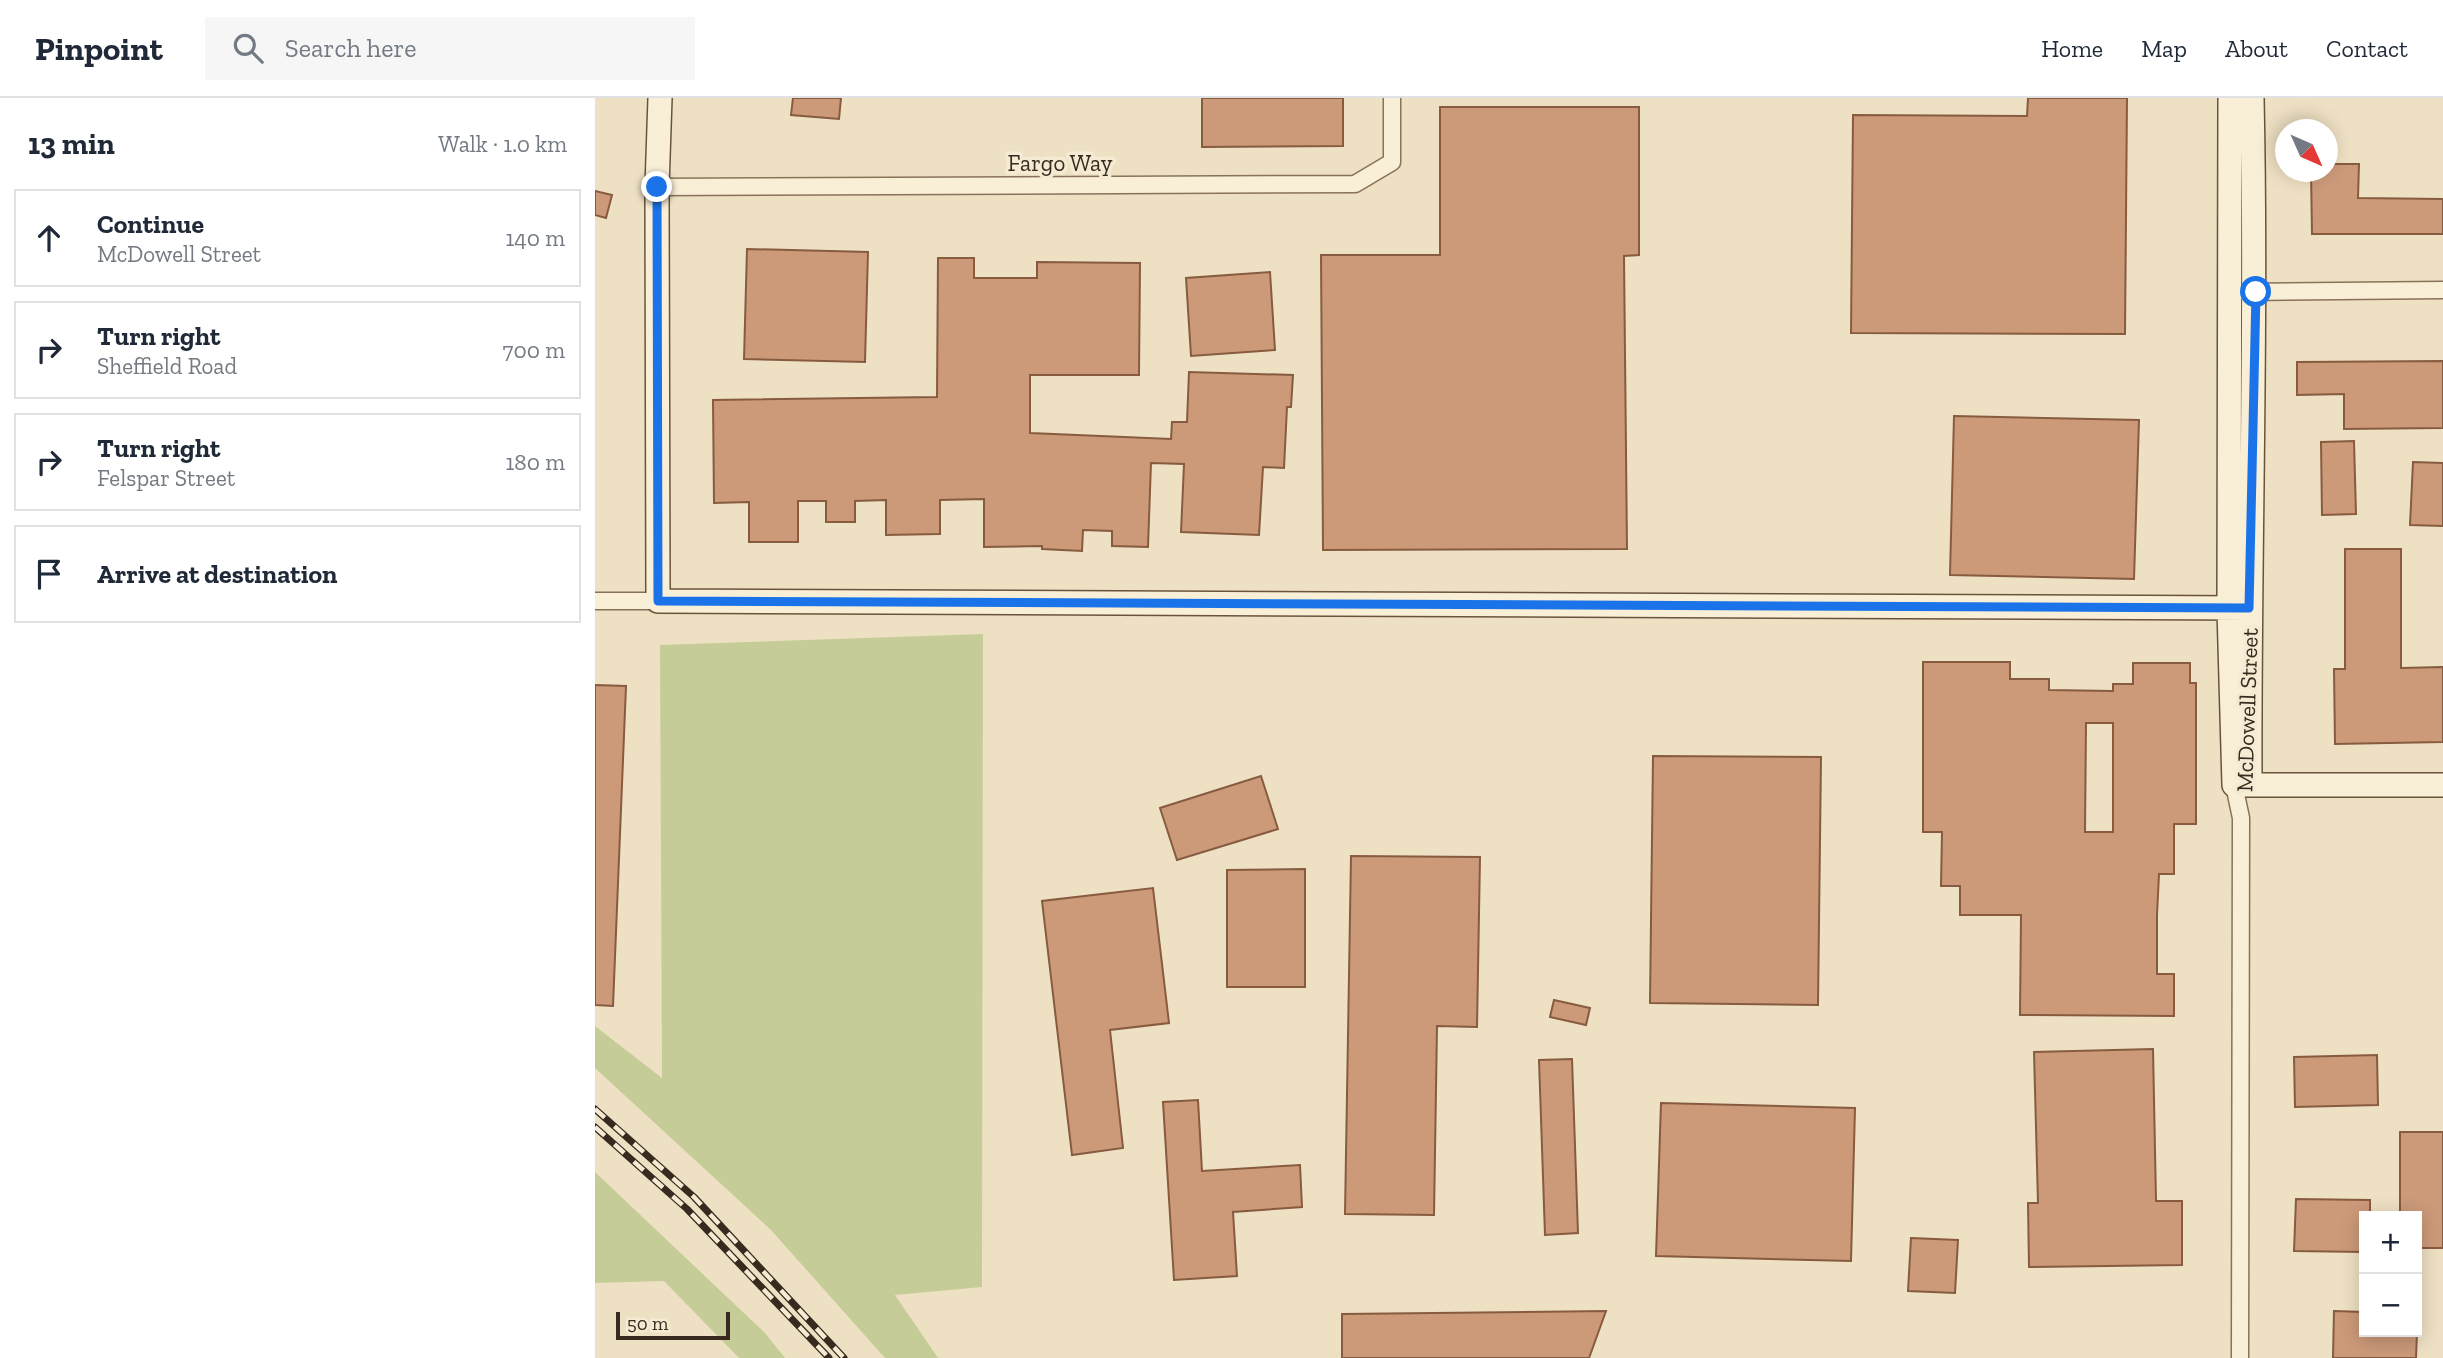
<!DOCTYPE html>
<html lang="en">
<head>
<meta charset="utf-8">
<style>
	body { margin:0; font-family:"Zilla Slab",serif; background:#f6f6f7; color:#1f2937 }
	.controls { position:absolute; right:21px; bottom:21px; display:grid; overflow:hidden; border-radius:0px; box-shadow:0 4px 18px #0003 }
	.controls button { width:63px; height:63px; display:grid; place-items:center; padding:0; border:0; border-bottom:2px solid #e0e1e3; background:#fff; color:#1f2937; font:35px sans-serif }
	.compass { position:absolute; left:1680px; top:21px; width:63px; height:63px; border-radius:50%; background:#fff; box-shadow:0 4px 18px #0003; rotate:135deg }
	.scale { position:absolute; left:21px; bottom:18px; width:114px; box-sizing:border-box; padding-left:7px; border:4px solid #382a1e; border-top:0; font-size:19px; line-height:24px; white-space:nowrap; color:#382a1e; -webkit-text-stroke:5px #f5ebd3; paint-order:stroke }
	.stop { position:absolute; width:21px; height:21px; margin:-16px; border:5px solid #1a73e8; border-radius:50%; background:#fff }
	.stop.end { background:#1a73e8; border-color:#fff; box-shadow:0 2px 7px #0008 }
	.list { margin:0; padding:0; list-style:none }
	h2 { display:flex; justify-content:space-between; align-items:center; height:91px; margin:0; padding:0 28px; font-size:30px }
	h2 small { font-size:23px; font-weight:400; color:#747a83 }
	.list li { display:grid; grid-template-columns:46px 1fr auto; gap:21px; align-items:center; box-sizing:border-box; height:98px; margin:0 14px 14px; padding:0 14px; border:2px solid #e0e1e3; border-radius:0px }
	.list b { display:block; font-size:26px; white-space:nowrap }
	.list p { margin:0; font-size:23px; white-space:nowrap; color:#747a83 }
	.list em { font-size:23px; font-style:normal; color:#747a83 }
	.icon { flex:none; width:38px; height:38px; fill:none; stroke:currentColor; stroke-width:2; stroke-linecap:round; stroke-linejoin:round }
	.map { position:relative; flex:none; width:1848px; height:1260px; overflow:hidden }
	header { display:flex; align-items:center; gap:42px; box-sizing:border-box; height:98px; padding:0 35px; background:#fff; border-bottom:2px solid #e0e1e3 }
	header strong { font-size:33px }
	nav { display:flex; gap:38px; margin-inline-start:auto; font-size:24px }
	.search { width:490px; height:63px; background:#f6f6f7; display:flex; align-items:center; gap:18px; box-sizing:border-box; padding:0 24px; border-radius:0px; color:#747a83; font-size:26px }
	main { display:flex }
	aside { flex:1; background:#fff }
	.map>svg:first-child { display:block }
	.green { fill:#c6cc97 }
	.building { fill:#cc9a79; stroke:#875b40; stroke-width:2; fill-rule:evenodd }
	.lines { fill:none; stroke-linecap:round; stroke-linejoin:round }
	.street-casing { stroke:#88725a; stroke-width:19 }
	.secondary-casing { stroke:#6a533d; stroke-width:26 }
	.street { stroke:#f9eed6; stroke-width:16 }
	.secondary { stroke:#f9eed6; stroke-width:23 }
	.rail-casing { stroke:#382a1e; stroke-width:7 }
	.rail { stroke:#f5ebd3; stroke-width:4.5; stroke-dasharray:13; stroke-linecap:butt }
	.route { stroke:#1a73e8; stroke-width:9 }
	.labels { text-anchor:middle; stroke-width:7; stroke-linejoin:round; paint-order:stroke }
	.street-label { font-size:23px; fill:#382a1e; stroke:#f5ebd3 }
</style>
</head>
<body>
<header>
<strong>Pinpoint</strong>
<div class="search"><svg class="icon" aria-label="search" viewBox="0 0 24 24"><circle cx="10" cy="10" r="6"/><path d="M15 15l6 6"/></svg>Search here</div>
<nav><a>Home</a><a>Map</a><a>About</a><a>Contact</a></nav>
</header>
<main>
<aside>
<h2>13 min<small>Walk · 1.0 km</small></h2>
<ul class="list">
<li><svg class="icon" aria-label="ahead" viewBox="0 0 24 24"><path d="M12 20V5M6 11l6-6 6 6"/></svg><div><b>Continue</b><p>McDowell Street</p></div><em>140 m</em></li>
<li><svg class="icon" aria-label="right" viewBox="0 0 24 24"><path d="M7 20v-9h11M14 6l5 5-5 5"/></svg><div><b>Turn right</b><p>Sheffield Road</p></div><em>700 m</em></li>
<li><svg class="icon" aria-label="right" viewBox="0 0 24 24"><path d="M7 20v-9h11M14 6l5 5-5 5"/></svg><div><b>Turn right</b><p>Felspar Street</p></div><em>180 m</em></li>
<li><svg class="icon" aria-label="arrive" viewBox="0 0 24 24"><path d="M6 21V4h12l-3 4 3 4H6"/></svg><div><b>Arrive at destination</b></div></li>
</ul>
</aside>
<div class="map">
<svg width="1848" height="1260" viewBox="0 0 1848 1260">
	<rect width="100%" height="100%" fill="#eee0c3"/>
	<path class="green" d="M388,536L387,1189L300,1197L343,1260H290L176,1132L0,970V928L67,980L65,547Z
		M0,1074L170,1235L190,1260H144L69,1183L0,1185Z"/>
	<path class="building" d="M198,0H246L244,21L196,17Z
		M607,0H748V48L607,49Z
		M1433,0H1532L1530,236L1256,235L1258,17L1432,18Z
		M845,9H1044V157L1029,158L1032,451L728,452L726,157H845Z
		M1732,66H1764L1763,100L1848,101V136H1717L1716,74H1732Z
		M0,93L17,97L11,120L0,117Z
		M152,151L273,154L270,264L149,261Z
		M343,160H379V180H442V164L545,165L544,277H435V335L576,341L577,324H592L594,274L698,277L696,309H692L689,370L668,369L664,437L586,434L589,366L556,365L553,449L517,448V433L488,432L487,453L447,451V448L389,449V401L345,402V436L291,437V402L260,403V424H231V403H203V444H154V404L119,405L118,302L342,299Z
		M675,174L680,252L596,258L591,180Z
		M1848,263V330L1749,331V296L1702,297V264Z
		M1359,318L1544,322L1539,481L1355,477Z
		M1759,343L1761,416L1727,417L1726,344Z
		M1818,364L1848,365V428L1815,427Z
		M1750,451H1806V570L1848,569V644L1740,646L1739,571H1750Z
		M1328,564H1415V581H1454V592L1518,593V586H1538V565H1595V585H1601V726H1579V776H1564L1562,817V876H1579V918L1425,917L1426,817H1365V788H1346L1347,734H1328ZM1491,625H1518V734H1490Z
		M0,587L31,588L18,908L0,907Z
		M1058,658L1226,659L1223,907L1055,905Z
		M666,678L683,731L582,762L565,710Z
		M756,758L885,759L882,929L842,928L839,1117L750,1116Z
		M710,771V889H632V772Z
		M558,790L574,925L515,932L528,1050L477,1057L447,803Z
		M959,902L995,910L991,927L955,919Z
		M1558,951L1561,1103H1587V1167L1434,1169L1433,1105H1443L1439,954Z
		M1782,957L1783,1007L1700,1009L1699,959Z
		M977,961L983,1135L950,1137L944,962Z
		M603,1002L607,1073L705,1067L707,1109L638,1114L642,1178L579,1182L568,1004Z
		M1066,1005L1260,1010L1256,1163L1061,1158Z
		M1805,1034H1848V1150H1822V1118H1805Z
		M1701,1101L1775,1102V1118H1769V1154L1699,1153Z
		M1316,1140L1363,1142L1360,1195L1313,1193Z
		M1011,1213L994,1260H747V1216Z
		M1739,1213L1769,1214V1234H1822L1821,1260H1738Z"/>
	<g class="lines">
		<defs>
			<path id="street" d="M62,89L760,86L797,64V0
				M1651,194L1848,192
				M0,503H63
				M1639,687L1646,720L1645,1260"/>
			<path id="secondary" d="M65,0L62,89L63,503L1654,510
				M1635,0L1634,512L1639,687H1848
				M1655,686C1654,457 1662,229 1657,0"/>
		</defs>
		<use href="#street" class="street-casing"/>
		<use href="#secondary" class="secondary-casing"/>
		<use href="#street" class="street"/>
		<use href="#secondary" class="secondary"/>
		<defs>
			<path id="rail" d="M0,1011L99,1099L249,1260
				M0,1029L92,1111L234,1260"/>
		</defs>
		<use href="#rail" class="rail-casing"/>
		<use href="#rail" class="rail"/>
	</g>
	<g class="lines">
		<path class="route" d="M62,89L63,503L1654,510L1661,194"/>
	</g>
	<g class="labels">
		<g class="street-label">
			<text x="465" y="73">Fargo Way</text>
			<text transform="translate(1652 612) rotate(-88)" y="8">McDowell Street</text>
		</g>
	</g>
</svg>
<div class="controls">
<button>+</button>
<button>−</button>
</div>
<svg class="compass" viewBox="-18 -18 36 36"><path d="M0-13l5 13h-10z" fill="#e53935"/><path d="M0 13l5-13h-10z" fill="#747a83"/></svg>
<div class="scale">50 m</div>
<div class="stop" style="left:1661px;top:194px"></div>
<div class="stop end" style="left:62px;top:89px"></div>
</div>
</main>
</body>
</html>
